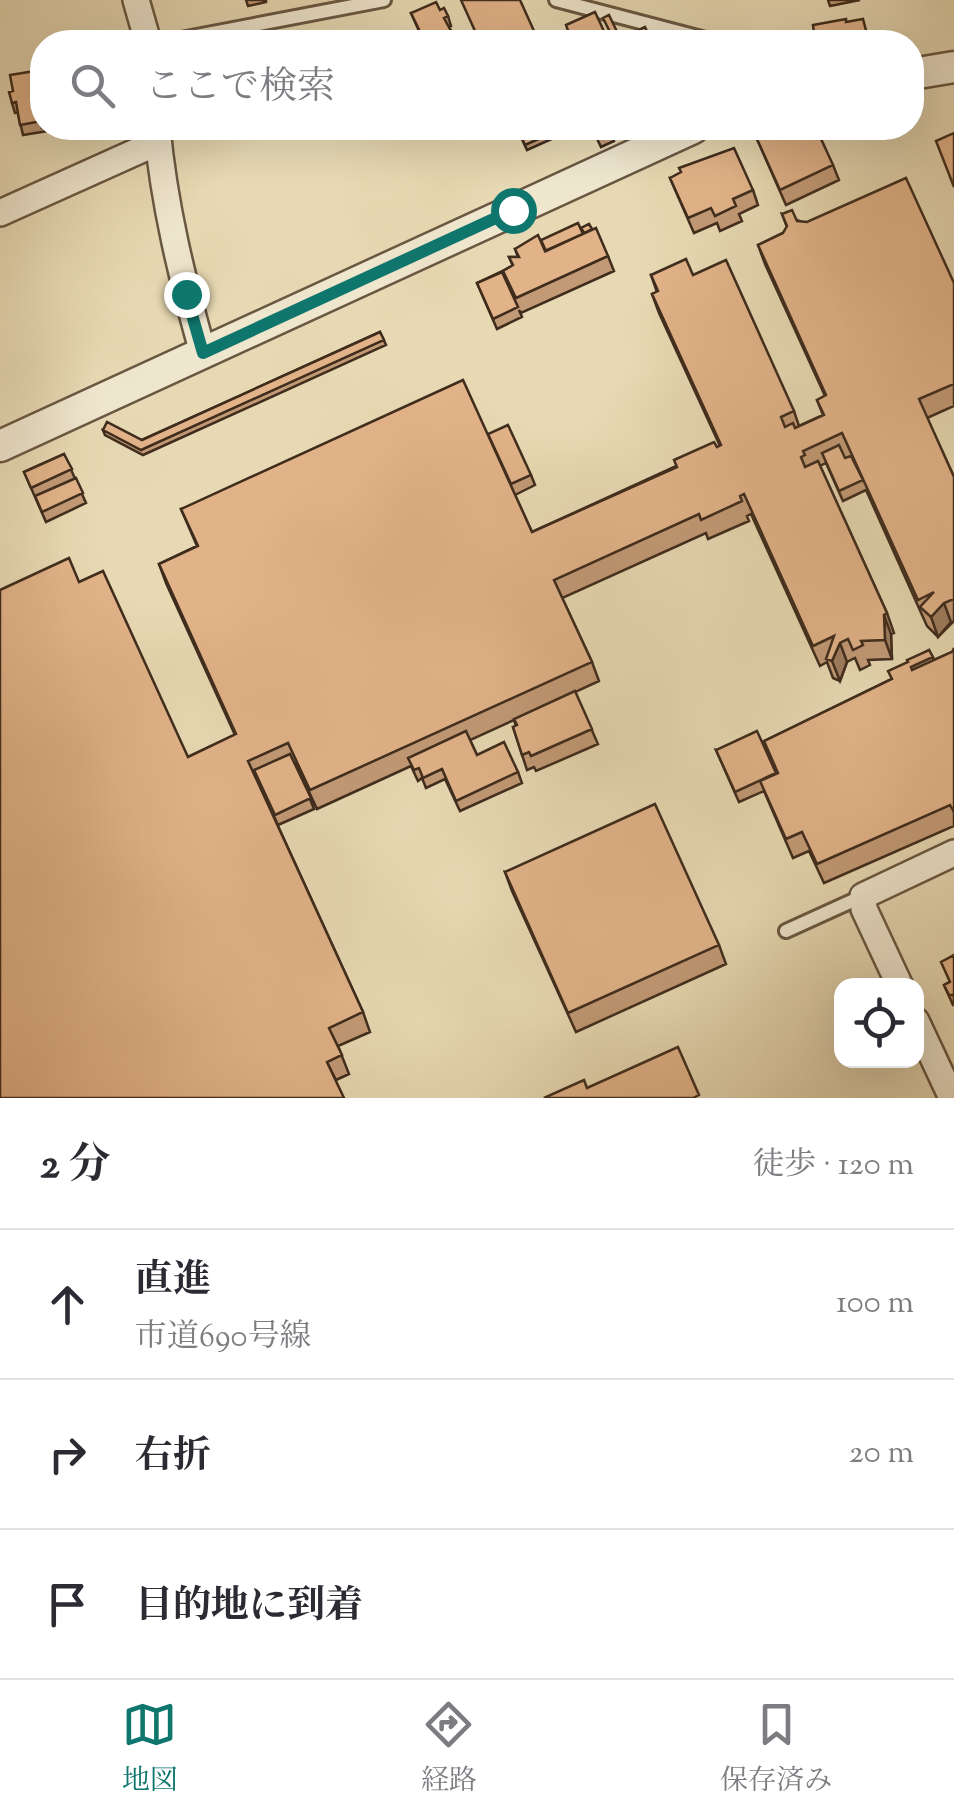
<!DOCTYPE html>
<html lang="ja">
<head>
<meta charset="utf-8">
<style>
	body { margin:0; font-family:"Sorts Mill Goudy","Noto Serif JP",serif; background:#f2f2f3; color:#2b2b33 }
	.controls { position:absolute; right:30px; bottom:30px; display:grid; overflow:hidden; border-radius:20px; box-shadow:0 10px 40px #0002 }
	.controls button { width:90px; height:90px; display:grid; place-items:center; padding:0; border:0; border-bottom:2px solid #e1e1e2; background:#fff; color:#2b2b33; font:50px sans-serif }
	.stop { position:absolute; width:30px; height:30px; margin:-22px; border:8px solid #0f766e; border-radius:50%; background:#fff }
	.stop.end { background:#0f766e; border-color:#fff; box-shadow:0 2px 10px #0008 }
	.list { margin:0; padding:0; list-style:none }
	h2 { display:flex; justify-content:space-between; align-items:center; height:130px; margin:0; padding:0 40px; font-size:42px }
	h2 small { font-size:32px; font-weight:400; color:#7c7c81 }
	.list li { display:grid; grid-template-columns:65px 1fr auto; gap:30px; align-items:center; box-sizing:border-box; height:150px; padding:0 40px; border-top:2px solid #e1e1e2 }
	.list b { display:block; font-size:38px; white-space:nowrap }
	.list p { margin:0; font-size:32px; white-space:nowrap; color:#7c7c81 }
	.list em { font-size:32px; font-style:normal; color:#7c7c81 }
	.icon { flex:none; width:55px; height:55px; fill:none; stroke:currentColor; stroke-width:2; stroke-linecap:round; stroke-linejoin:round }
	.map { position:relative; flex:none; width:954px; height:1098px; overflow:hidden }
	.search { position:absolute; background:#fff; box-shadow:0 10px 40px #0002; left:30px; right:30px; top:30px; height:110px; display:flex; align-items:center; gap:25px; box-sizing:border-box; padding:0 35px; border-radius:40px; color:#7c7c81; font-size:38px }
	.sheet { height:580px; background:#fff }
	nav { display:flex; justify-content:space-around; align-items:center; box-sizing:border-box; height:140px; border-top:2px solid #e1e1e2; background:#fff; font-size:28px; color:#7c7c81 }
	nav a { display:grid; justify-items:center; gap:5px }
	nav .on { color:#0f766e }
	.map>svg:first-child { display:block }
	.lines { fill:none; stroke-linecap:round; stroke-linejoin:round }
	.service-casing { stroke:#695742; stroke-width:18 }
	.minor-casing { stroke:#695742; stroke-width:30 }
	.tertiary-casing { stroke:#695742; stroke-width:35 }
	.service { stroke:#efe6ce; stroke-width:12 }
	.minor { stroke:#efe6ce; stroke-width:25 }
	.tertiary { stroke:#efe6ce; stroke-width:30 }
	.wall { fill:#c29a76; stroke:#3f2c1d; stroke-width:2.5 }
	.shaded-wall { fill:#9e7d60; stroke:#3f2c1d; stroke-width:2.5 }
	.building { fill:#e2b389; stroke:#3f2c1d; stroke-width:2.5 }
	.route { stroke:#0f766e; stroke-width:12 }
</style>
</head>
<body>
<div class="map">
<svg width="954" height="1098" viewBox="0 0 954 1098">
	<rect width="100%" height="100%" fill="#e7d9b3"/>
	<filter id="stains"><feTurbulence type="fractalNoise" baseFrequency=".002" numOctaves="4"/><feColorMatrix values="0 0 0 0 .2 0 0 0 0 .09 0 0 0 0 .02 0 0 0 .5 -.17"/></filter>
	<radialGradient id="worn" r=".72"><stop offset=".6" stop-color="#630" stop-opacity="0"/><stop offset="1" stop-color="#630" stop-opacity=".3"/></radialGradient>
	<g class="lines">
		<defs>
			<path id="service" d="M556,0L717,42
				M165,42L384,0
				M786,931L863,896"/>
			<path id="minor" d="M136,0L148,42
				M157,128C164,205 182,278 203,353
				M0,213L158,142
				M900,986L864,909L863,896L954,853
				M916,1021L952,1098"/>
			<path id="tertiary" d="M912,74L954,67
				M0,446L693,128"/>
		</defs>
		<use href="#service" class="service-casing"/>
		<use href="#minor" class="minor-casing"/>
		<use href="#tertiary" class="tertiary-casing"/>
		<use href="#service" class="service"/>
		<use href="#minor" class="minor"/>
		<use href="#tertiary" class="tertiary"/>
	</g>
	<path class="wall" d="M246,0H266V2L248,6Z
		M828,0H860L830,6Z
		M440,10L448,16L451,26L449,27L457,42H424L411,13Z
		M39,81L42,100V128H48V131L23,135L18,113H15L12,103L13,91Z
		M517,128H576L527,150Z
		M592,128H609L614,141L601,147Z
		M618,128H635L636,131L623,137Z
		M757,139L833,165L839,180L786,205Z
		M670,178L753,190L758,205L739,214L742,221L720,231L717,223L694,233Z
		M782,214L954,283V406L927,418L954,477V621L938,637L927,626L866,490L843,501L826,463L820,466L887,613L894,633L891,634L892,659L868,660L870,665L860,670L855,658L847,662L840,681L833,678L827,662L820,666L751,514L747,516L749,521L708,539L706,533L562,598L592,662L599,681L575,692L598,744L536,771L534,767L527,770L513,727L516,726L514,720L470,740L477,755L518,772L522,783L460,811L445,779L426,788L422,778L418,781L411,766L317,809L295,762L314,809L278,825L257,780L363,1012L370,1032L338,1046L349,1074L336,1080L79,582L188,757L235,735L166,583L159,564L197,546L181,509L490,440L531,475L535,485L515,495L532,532L720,446L659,313L652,294L657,292L651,275H693L794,411L799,426L823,415L817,400L825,396L765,264L758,245L783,233L787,227Z
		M583,234L608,256L614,271L521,313L519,310L522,317L497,329L477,283L513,266L509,257H518L515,249H544Z
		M380,332L386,345L143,455L105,435L103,430L142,440Z
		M64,454L86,503L46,522L24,472Z
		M954,648V826L824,883L809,851L793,858L764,791L739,802L716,750L777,773L764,741L891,679L908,662L929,650L934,660L952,652Z
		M505,872L719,945L726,964L576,1032L512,891Z
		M954,955V1005H953L944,985L949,982Z"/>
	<path class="shaded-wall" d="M944,603L951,622L938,637L931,617Z
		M884,615L891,634L892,659L885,640Z
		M840,643L847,662L840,681L832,661Z"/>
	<path class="building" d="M461,0H520L539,42H480Z
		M436,2L440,10L444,8L448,16L444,18L457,42H425L411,13Z
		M595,12L609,42H572L566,25Z
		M609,15L622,42H615L603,18Z
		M846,19V22L863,19L869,42H844L843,39L826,42H815L813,25Z
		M645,27L652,42H636L632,33Z
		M794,34L795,42H779L778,36Z
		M669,35L673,42H665L663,38Z
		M710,37L713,42H699Z
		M35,71L42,110V121L20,125L16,102L12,103L9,92L13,91L10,75Z
		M536,128H563L525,145L520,134Z
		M593,128H609L610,130L597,137Z
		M783,128H816L833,165L780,190L757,139Z
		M954,133V187L936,141Z
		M734,148L753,190L733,199L736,206L715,216L711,208L688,218L670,178L681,172L679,168Z
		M906,178L954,283V384L919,399L954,477V599L944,603L931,617L920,607L934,592L918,600L842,433L803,451L805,455L801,457L805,467L818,461L887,613L884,615L885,640L861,641L863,645L853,650L848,639L840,643L832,661L826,659L834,636L813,646L744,494L740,496L742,501L701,520L699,514L554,580L592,662L310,790L288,743L248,761L363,1012L329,1028L342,1055L327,1062L344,1098H0V590L69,558L79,582L103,571L188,757L236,734L159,564L198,546L181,509L463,380L532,532L677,467L674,460L714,442L717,447L721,445L652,294L658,291L651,275L686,259L693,275L726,260L794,411L781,417L785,427L793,423L795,428L824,415L817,400L826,395L758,245L783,233L787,226L782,214L792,210L797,221L807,222Z
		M578,223L583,234L546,251L541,240Z
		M589,224L592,229L584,233L581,228Z
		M596,228L608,256L516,298L503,271L513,265L509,257H519L515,249L538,235L545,251Z
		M502,272L518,307L493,319L477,283Z
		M380,332L384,340L141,450L103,430L107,422L142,440Z
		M508,425L531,475L511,484L488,434Z
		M839,445L845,458L851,456L863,480L839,491L822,453Z
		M64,454L72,469L31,488L24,472Z
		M76,478L83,493L42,512L35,496Z
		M929,650L933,657L911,667L912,670L954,651V812L950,805L817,864L802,832L786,839L760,781L778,773L764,741L892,679L888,671L908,662L907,660Z
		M575,691L592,729L531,756L529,752L522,755L513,727L517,725L514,719Z
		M466,731L477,755L504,742L518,772L456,801L442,769L423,778L419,768L414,770L408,758Z
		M757,731L776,773L735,792L716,750Z
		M290,754L311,798L275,815L254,770Z
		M655,804L719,945L568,1013L505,872Z
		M954,955V995H949L944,985L950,982L941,962Z
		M678,1047L699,1095L693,1098H544L584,1080L587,1088Z"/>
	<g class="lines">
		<path class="route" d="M186,294L203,353L513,210"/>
	</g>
	<rect width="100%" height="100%" filter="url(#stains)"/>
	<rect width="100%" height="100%" fill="url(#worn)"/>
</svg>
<div class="controls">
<button><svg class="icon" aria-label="locate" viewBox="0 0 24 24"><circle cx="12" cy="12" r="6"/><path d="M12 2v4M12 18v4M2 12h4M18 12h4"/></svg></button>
</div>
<div class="stop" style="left:513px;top:210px"></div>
<div class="stop end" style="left:186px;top:294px"></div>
<div class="search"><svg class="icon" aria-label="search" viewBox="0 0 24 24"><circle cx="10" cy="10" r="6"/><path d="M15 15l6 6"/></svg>ここで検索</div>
</div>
<section class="sheet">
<h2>2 分<small>徒歩 · 120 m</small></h2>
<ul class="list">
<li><svg class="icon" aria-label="ahead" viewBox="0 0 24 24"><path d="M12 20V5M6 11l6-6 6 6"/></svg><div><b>直進</b><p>市道690号線</p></div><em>100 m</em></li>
<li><svg class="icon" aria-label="right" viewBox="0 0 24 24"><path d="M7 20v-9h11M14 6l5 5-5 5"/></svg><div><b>右折</b></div><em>20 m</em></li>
<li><svg class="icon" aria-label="arrive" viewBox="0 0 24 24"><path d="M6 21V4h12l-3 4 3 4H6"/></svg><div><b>目的地に到着</b></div></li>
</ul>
</section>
<nav>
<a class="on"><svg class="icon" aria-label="map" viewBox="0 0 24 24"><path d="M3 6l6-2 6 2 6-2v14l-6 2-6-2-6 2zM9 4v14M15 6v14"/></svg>地図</a>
<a><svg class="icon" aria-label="directions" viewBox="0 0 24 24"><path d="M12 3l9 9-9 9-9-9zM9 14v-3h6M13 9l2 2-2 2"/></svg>経路</a>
<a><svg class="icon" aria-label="saved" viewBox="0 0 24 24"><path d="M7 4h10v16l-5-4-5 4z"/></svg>保存済み</a>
</nav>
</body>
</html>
